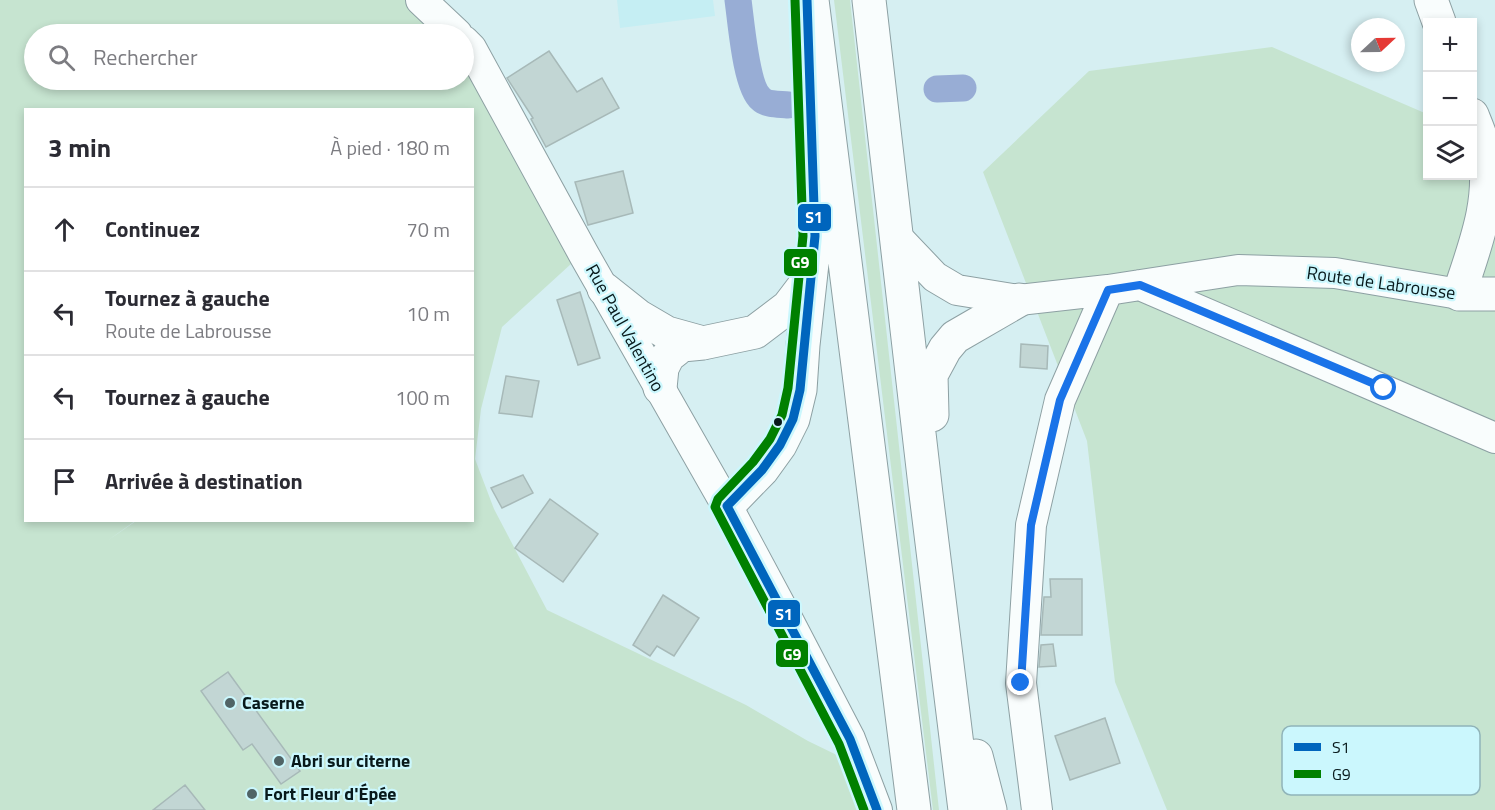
<!DOCTYPE html>
<html lang="fr">
<head>
<meta charset="utf-8">
<style>
	body { margin:0; font-family:"Titillium Web",sans-serif; background:#f2f2f3; color:#2b2b33 }
	.controls { position:absolute; right:18px; top:18px; display:grid; overflow:hidden; border-radius:0px; box-shadow:0 3px 9px #0003 }
	.controls button { width:54px; height:54px; display:grid; place-items:center; padding:0; border:0; border-bottom:2px solid #e1e1e2; background:#fff; color:#2b2b33; font:30px sans-serif }
	.compass { position:absolute; left:1351px; top:18px; width:54px; height:54px; border-radius:50%; background:#fff; box-shadow:0 3px 9px #0003; rotate:68deg }
	.stop { position:absolute; width:18px; height:18px; margin:-14px; border:4px solid #1a73e8; border-radius:50%; background:#fff }
	.stop.end { background:#1a73e8; border-color:#fff; box-shadow:0 2px 6px #0008 }
	.list { margin:0; padding:0; list-style:none }
	h2 { display:flex; justify-content:space-between; align-items:center; height:78px; margin:0; padding:0 24px; font-size:26px }
	h2 small { font-size:20px; font-weight:400; color:#7c7c81 }
	.list li { display:grid; grid-template-columns:39px 1fr auto; gap:18px; align-items:center; box-sizing:border-box; height:84px; padding:0 24px; border-top:2px solid #e1e1e2 }
	.list b { display:block; font-size:22px; white-space:nowrap }
	.list p { margin:0; font-size:20px; white-space:nowrap; color:#7c7c81 }
	.list em { font-size:20px; font-style:normal; color:#7c7c81 }
	.icon { flex:none; width:33px; height:33px; fill:none; stroke:currentColor; stroke-width:2; stroke-linecap:round; stroke-linejoin:round }
	.map { position:relative; flex:none; width:1495px; height:810px; overflow:hidden }
	.search { position:absolute; background:#fff; box-shadow:0 3px 9px #0003; left:24px; top:24px; width:450px; height:66px; display:flex; align-items:center; gap:15px; box-sizing:border-box; padding:0 21px; border-radius:33px; color:#7c7c81; font-size:22px }
	.panel { position:absolute; background:#fff; box-shadow:0 3px 9px #0003; left:24px; top:108px; width:450px; height:414px; border-radius:0px }
	.map>svg:first-child { display:block }
	.built { fill:#c5eef3 }
	.green { fill:#c6e4d0; fill-rule:evenodd }
	.lines { fill:none; stroke-linecap:round; stroke-linejoin:round }
	.canal { stroke:#98add5; stroke-width:27 }
	.building { fill:#c2d6d4; stroke:#a7b9b8; stroke-width:1.5 }
	.minor-casing { stroke:#8da0a3; stroke-width:32 }
	.tertiary-casing { stroke:#8da0a3; stroke-width:35 }
	.trunk-casing { stroke:#8da0a3; stroke-width:35 }
	.minor { stroke:#f9fdfd; stroke-width:30 }
	.tertiary { stroke:#f9fdfd; stroke-width:33 }
	.trunk { stroke:#f9fdfd; stroke-width:33 }
	.bus-1-casing { stroke:#cbf7fd; stroke-width:14 }
	.bus-2-casing { stroke:#cbf7fd; stroke-width:14 }
	.bus-1 { stroke:#0065bd; stroke-width:9 }
	.bus-2 { stroke:#008000; stroke-width:9 }
	.route { stroke:#1a73e8; stroke-width:8 }
	.bus-dot { fill:#08191b; stroke:#cbf7fd; stroke-width:2 }
	.poi-dot { fill:#506466; stroke:#cbf7fd; stroke-width:2 }
	.labels { text-anchor:middle; stroke-width:4.5; stroke-linejoin:round; paint-order:stroke }
	.street-label { font-size:18px; fill:#08191b; stroke:#cbf7fd }
	.poi-label { font-size:18px; font-weight:bold; fill:#08191b; stroke:#cbf7fd; text-anchor:start }
	.key { fill:#cbf7fd; stroke:#90b4b9; stroke-width:1.5 }
	.key-label { font-size:16px; fill:#08191b }
	.line-badge { stroke:#cbf7fd; stroke-width:2 }
	.badge-label { font-size:16px; text-anchor:middle; font-weight:bold; fill:#fff }
</style>
</head>
<body>
<div class="map">
<svg width="1495" height="810" viewBox="0 0 1495 810">
	<rect width="100%" height="100%" fill="#d6eff2"/>
	<path class="built" d="M617,0H713L715,16L620,28Z"/>
	<path class="green" d="M0,0H419L457,34H34V80H464V41L583,253L502,327L481,409L475,459L494,509L547,610L746,705L808,741L843,758L863,810H0ZM26,110H472V520L136,521L107,541L135,521L26,520Z
		M834,0H850L939,810H933Z
		M1272,47L1427,114L1428,176H1472L1495,143V810H1167L1115,682L1087,441L983,172L1089,71Z"/>
	<g class="lines">
		<path class="canal" d="M738,0C741,21 746,87 761,99C767,105 780,104 788,105
			M937,89L963,88"/>
	</g>
	<path class="building" d="M549,51L577,92L602,78L619,108L546,147L531,119L533,118L507,78Z
		M623,171L633,213L588,225L575,182Z
		M580,292L600,358L578,365L557,300Z
		M1021,344L1048,346L1047,369L1020,367Z
		M506,376L539,381L532,417L499,413Z
		M523,475L533,493L502,508L491,488Z
		M550,499L598,534L563,582L515,548Z
		M1050,579H1082V635H1041L1044,597H1051Z
		M663,595L699,618L674,656L657,646L650,656L633,645Z
		M1053,644L1056,666L1039,667L1041,645Z
		M228,672L300,771L281,784L252,744L243,750L201,691Z
		M1105,718L1120,763L1070,780L1055,736Z
		M185,785L205,810H153Z"/>
	<g class="lines">
		<defs>
			<path id="minor" d="M421,0L457,34
				M464,41L471,48L583,253L727,506L786,616L850,739L877,810
				M896,236L935,277L957,290L1019,300L1108,290L1238,270L1335,273L1459,294
				M1140,285L1495,438
				M1037,810L1021,683L1031,525L1060,400L1108,290"/>
			<path id="tertiary" d="M1431,0L1439,22
				M1472,115C1476,125 1481,136 1483,146C1495,197 1475,246 1459,294H1495"/>
			<path id="trunk" d="M812,0L914,810
				M869,0L926,494L965,810
				M604,289L638,316L667,333L703,343
				M660,388L662,368L668,356L682,345L703,343L755,332L788,307L810,278
				M932,415L931,375L945,349L955,337L1019,300
				M727,506L762,470L780,445L793,419L800,390L803,345L815,236L811,146
				M976,756L990,810"/>
		</defs>
		<use href="#minor" class="minor-casing"/>
		<use href="#tertiary" class="tertiary-casing"/>
		<use href="#trunk" class="trunk-casing"/>
		<use href="#minor" class="minor"/>
		<use href="#tertiary" class="tertiary"/>
		<use href="#trunk" class="trunk"/>
		<defs>
			<path id="bus-1" d="M807,0L815,236L800,390L793,419L780,445L762,470L727,506L850,739L877,810"/>
			<path id="bus-2" d="M795,0L803,236L788,388L782,415L770,439L753,462L718,499L715,507L839,744L864,810"/>
		</defs>
		<use href="#bus-1" class="bus-1-casing"/>
		<use href="#bus-2" class="bus-2-casing"/>
		<use href="#bus-1" class="bus-1"/>
		<use href="#bus-2" class="bus-2"/>
	</g>
	<g class="lines">
		<path class="route" d="M1021,683L1031,525L1060,400L1108,290L1140,285L1384,388"/>
	</g>
	<circle class="bus-dot" cx="778" cy="422" r="5"/>
	<g class="poi-dot">
		<circle cx="230" cy="703" r="6"/>
		<circle cx="279" cy="761" r="6"/>
		<circle cx="252" cy="794" r="6"/>
	</g>
	<g class="labels">
		<g class="street-label">
			<text transform="translate(1381 283) rotate(8)" y="6">Route de Labrousse</text>
			<text transform="translate(625 328) rotate(61)" y="6">Rue Paul Valentino</text>
		</g>
		<g class="poi-label">
			<text x="242" y="709">Caserne</text>
			<text x="291" y="767">Abri sur citerne</text>
			<text x="264" y="800">Fort Fleur d'Épée</text>
		</g>
	</g>
	<rect x="1282" y="726" width="198" height="69" rx="9" class="key"/>
	<rect x="1294" y="743" width="27" height="8" fill="#0065bd"/>
	<rect x="1294" y="770" width="27" height="8" fill="#008000"/>
	<g class="key-label">
		<text x="1332" y="753">S1</text>
		<text x="1332" y="780">G9</text>
	</g>
	<g class="line-badge">
		<rect x="797" y="203" width="35" height="29" rx="6" fill="#0065bd"/>
		<rect x="783" y="248" width="35" height="29" rx="6" fill="#008000"/>
		<rect x="767" y="599" width="34" height="29" rx="6" fill="#0065bd"/>
		<rect x="775" y="639" width="34" height="29" rx="6" fill="#008000"/>
	</g>
	<g class="badge-label">
		<text x="814" y="223">S1</text>
		<text x="800" y="268">G9</text>
		<text x="784" y="620">S1</text>
		<text x="792" y="660">G9</text>
	</g>
</svg>
<div class="controls">
<button>+</button>
<button>−</button>
<button><svg class="icon" aria-label="layers" viewBox="0 0 24 24"><path d="M12 4l9 5-9 5-9-5zM3 14l9 5 9-5"/></svg></button>
</div>
<svg class="compass" viewBox="-18 -18 36 36"><path d="M0-13l5 13h-10z" fill="#e53935"/><path d="M0 13l5-13h-10z" fill="#7c7c81"/></svg>
<div class="stop" style="left:1384px;top:388px"></div>
<div class="stop end" style="left:1021px;top:683px"></div>
<div class="search"><svg class="icon" aria-label="search" viewBox="0 0 24 24"><circle cx="10" cy="10" r="6"/><path d="M15 15l6 6"/></svg>Rechercher</div>
<section class="panel">
<h2>3 min<small>À pied · 180 m</small></h2>
<ul class="list">
<li><svg class="icon" aria-label="ahead" viewBox="0 0 24 24"><path d="M12 20V5M6 11l6-6 6 6"/></svg><div><b>Continuez</b></div><em>70 m</em></li>
<li><svg class="icon" aria-label="left" viewBox="0 0 24 24"><path d="M17 20v-9H6M10 6l-5 5 5 5"/></svg><div><b>Tournez à gauche</b><p>Route de Labrousse</p></div><em>10 m</em></li>
<li><svg class="icon" aria-label="left" viewBox="0 0 24 24"><path d="M17 20v-9H6M10 6l-5 5 5 5"/></svg><div><b>Tournez à gauche</b></div><em>100 m</em></li>
<li><svg class="icon" aria-label="arrive" viewBox="0 0 24 24"><path d="M6 21V4h12l-3 4 3 4H6"/></svg><div><b>Arrivée à destination</b></div></li>
</ul>
</section>
</div>
</body>
</html>
